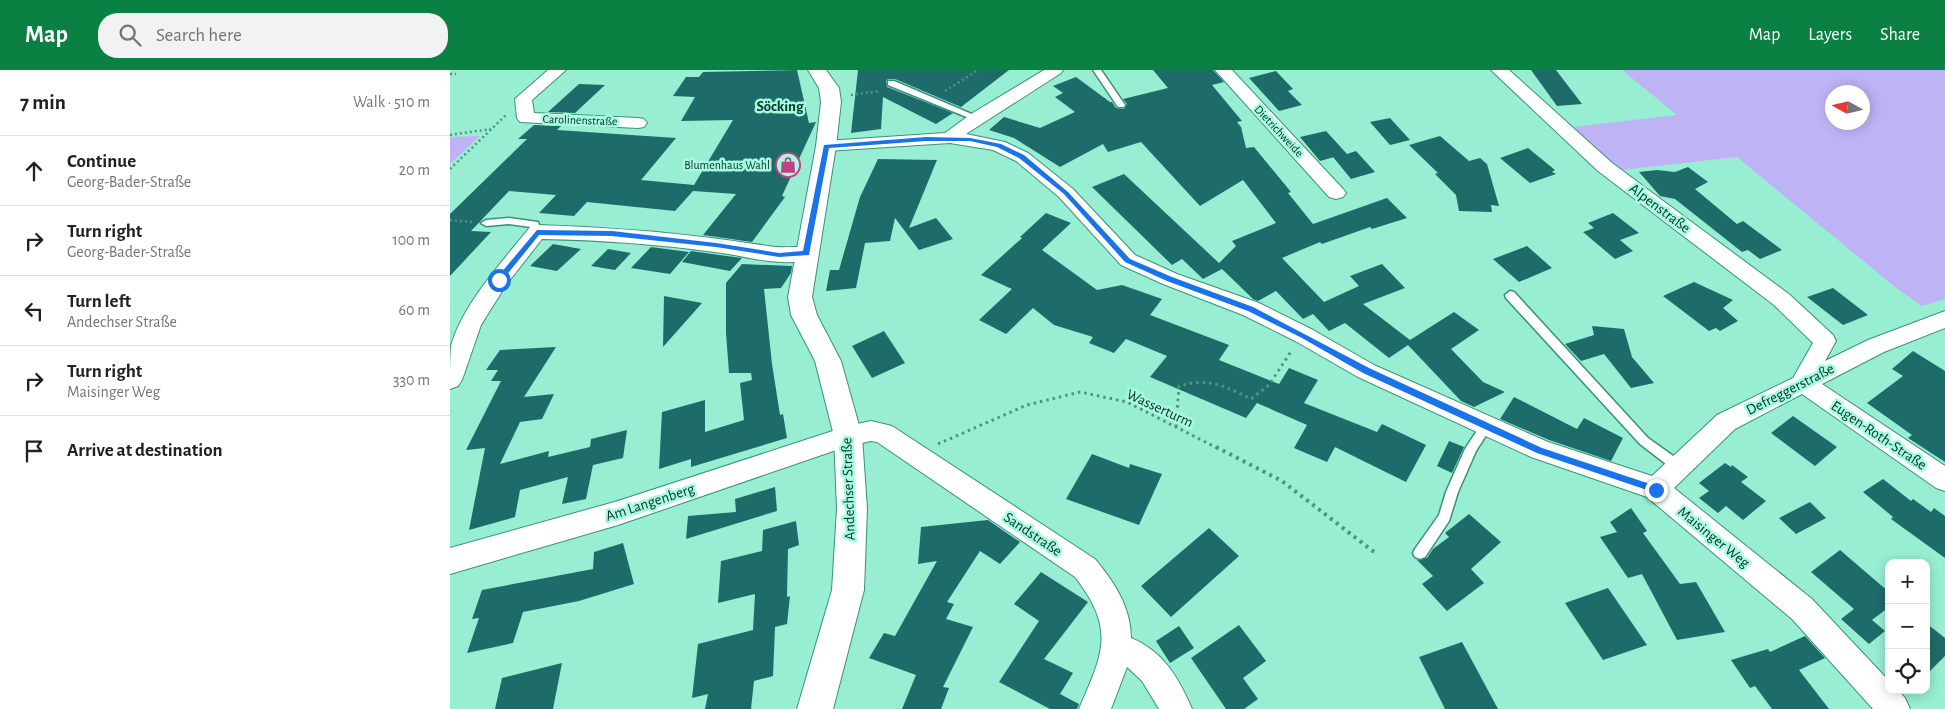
<!DOCTYPE html>
<html lang="en">
<head>
<meta charset="utf-8">
<style>
	body { margin:0; font-family:"Alegreya Sans",sans-serif; background:#f2f2f2; color:#202124 }
	.controls { position:absolute; right:15px; bottom:15px; display:grid; overflow:hidden; border-radius:10px; box-shadow:0 2px 12px #0003 }
	.controls button { width:45px; height:45px; display:grid; place-items:center; padding:0; border:0; border-bottom:1px solid #e0e0e0; background:#fff; color:#202124; font:25px sans-serif }
	.compass { position:absolute; left:1375px; top:15px; width:45px; height:45px; border-radius:50%; background:#fff; box-shadow:0 2px 12px #0003; rotate:278deg }
	.stop { position:absolute; width:15px; height:15px; margin:-11px; border:4px solid #1a73e8; border-radius:50%; background:#fff }
	.stop.end { background:#1a73e8; border-color:#fff; box-shadow:0 1px 5px #0008 }
	.list { margin:0; padding:0; list-style:none }
	h2 { display:flex; justify-content:space-between; align-items:center; height:65px; margin:0; padding:0 20px; font-size:21px }
	h2 small { font-size:16px; font-weight:400; color:#757577 }
	.list li { display:grid; grid-template-columns:32px 1fr auto; gap:15px; align-items:center; box-sizing:border-box; height:70px; padding:0 20px; border-top:1px solid #e0e0e0 }
	.list b { display:block; font-size:19px; white-space:nowrap }
	.list p { margin:0; font-size:16px; white-space:nowrap; color:#757577 }
	.list em { font-size:16px; font-style:normal; color:#757577 }
	.icon { flex:none; width:28px; height:28px; fill:none; stroke:currentColor; stroke-width:2; stroke-linecap:round; stroke-linejoin:round }
	.map { position:relative; flex:none; width:1495px; height:639px; overflow:hidden }
	header { display:flex; align-items:center; gap:30px; box-sizing:border-box; height:70px; padding:0 25px; background:#0b8043; color:#fff }
	header strong { font-size:24px }
	nav { display:flex; gap:28px; margin-inline-start:auto; font-size:18px }
	.search { width:350px; height:45px; background:#f2f2f2; display:flex; align-items:center; gap:12px; box-sizing:border-box; padding:0 18px; border-radius:20px; color:#757577; font-size:19px }
	main { display:flex }
	aside { flex:1; background:#fff }
	.map>svg:first-child { display:block }
	.green { fill:#beb3f5; fill-rule:evenodd }
	.building { fill:#1e6c6a }
	.lines { fill:none; stroke-linecap:round; stroke-linejoin:round }
	.service-casing { stroke:#3a9179; stroke-width:3 }
	.minor-casing { stroke:#3a9179; stroke-width:2 }
	.tertiary-casing { stroke:#3a9179; stroke-width:2 }
	.path-far2 { stroke:#53927f; stroke-width:2.5; stroke-dasharray:2 3; stroke-linecap:butt }
	.path-far1 { stroke:#53927f; stroke-width:3; stroke-dasharray:2.5 4; stroke-linecap:butt }
	.path { stroke:#53927f; stroke-width:4; stroke-dasharray:3 4.5; stroke-linecap:butt }
	.service { fill:#fff; fill-rule:evenodd }
	.minor { fill:#fff; fill-rule:evenodd }
	.tertiary { fill:#fff; fill-rule:evenodd }
	.route { fill:#1a73e8 }
	.labels { text-anchor:middle; stroke-width:5; stroke-linejoin:round; paint-order:stroke }
	.far-street-label { font-size:12px; fill:#0a3026; stroke:#a5fbdf }
	.far-poi-label { font-size:12px; fill:#0a3026; stroke:#a5fbdf; text-anchor:end }
	.far-quarter-label { font-size:15px; font-weight:bold; fill:#04362a; stroke:#a5fbdf }
	.street-label { font-size:15px; fill:#0a3026; stroke:#a5fbdf }
</style>
</head>
<body>
<header>
<strong>Map</strong>
<div class="search"><svg class="icon" aria-label="search" viewBox="0 0 24 24"><circle cx="10" cy="10" r="6"/><path d="M15 15l6 6"/></svg>Search here</div>
<nav><a>Map</a><a>Layers</a><a>Share</a></nav>
</header>
<main>
<aside>
<h2>7 min<small>Walk · 510 m</small></h2>
<ul class="list">
<li><svg class="icon" aria-label="ahead" viewBox="0 0 24 24"><path d="M12 20V5M6 11l6-6 6 6"/></svg><div><b>Continue</b><p>Georg-Bader-Straße</p></div><em>20 m</em></li>
<li><svg class="icon" aria-label="right" viewBox="0 0 24 24"><path d="M7 20v-9h11M14 6l5 5-5 5"/></svg><div><b>Turn right</b><p>Georg-Bader-Straße</p></div><em>100 m</em></li>
<li><svg class="icon" aria-label="left" viewBox="0 0 24 24"><path d="M17 20v-9H6M10 6l-5 5 5 5"/></svg><div><b>Turn left</b><p>Andechser Straße</p></div><em>60 m</em></li>
<li><svg class="icon" aria-label="right" viewBox="0 0 24 24"><path d="M7 20v-9h11M14 6l5 5-5 5"/></svg><div><b>Turn right</b><p>Maisinger Weg</p></div><em>330 m</em></li>
<li><svg class="icon" aria-label="arrive" viewBox="0 0 24 24"><path d="M6 21V4h12l-3 4 3 4H6"/></svg><div><b>Arrive at destination</b></div></li>
</ul>
</aside>
<div class="map">
<svg width="1495" height="639" viewBox="0 0 1495 639">
	<rect width="100%" height="100%" fill="#98eed2"/>
	<path class="green" d="M1172,0H1495V229L1472,236L1445,217L1287,87L1171,100L1122,57L1227,45ZM1382,22H1412V52H1382Z
		M30,66L0,94V67Z"/>
	<path class="building" d="M347,0L359,53L366,52L332,126L335,127L302,172L253,165L286,124L243,121L225,141L137,132L124,146L89,143L106,125L59,121L21,161L41,162L0,206V144L77,69H68L84,55L111,56L107,60L226,68L191,110L244,115L283,50L231,51L245,27L223,26L236,7H249L253,2Z
		M408,0H559L511,37L445,9H438L436,11L437,17L503,43L486,54L433,27L431,59L401,63Z
		M703,0H763L774,12L762,15L792,51L787,52L791,57L796,78L804,77L841,122L838,123L863,154L937,128L957,148L922,159L920,157L872,174L870,172L832,188L874,232L909,216L900,206L932,194L955,218L913,234L960,270L1004,242L1029,260L1001,279L1033,312L1055,322L1024,337L1011,331L958,275L939,288L895,253L879,261L863,244L853,249L826,221L808,231L803,229L772,199L753,209L732,189L722,195L642,117L674,104L769,193L786,176L782,171L826,153L793,110L750,136L691,72L658,82L653,74L610,97L564,68L539,60L554,47L590,58L625,42L605,27L613,23L603,16L626,7L660,32H662L666,38L674,39L677,34L673,29L718,18Z
		M1081,0H1106L1132,34L1107,36Z
		M826,1L843,19L838,21L852,35L829,41L799,8Z
		M129,14L155,15L125,43L98,42Z
		M940,48L960,70L940,75L920,52Z
		M876,61L897,84L906,81L925,102L901,109L883,87L888,86L870,91L850,67Z
		M990,66L1019,91L1030,88L1037,94L1049,136L1041,135L1042,142L1009,141L1006,125L985,104L988,103L959,75Z
		M1078,78L1105,100L1102,102L1106,104L1080,113L1050,88Z
		M428,89L487,90L459,158L486,148L503,169L469,180L445,148L440,171L415,173L406,218L376,221L380,200H389L410,127Z
		M1238,97L1258,112L1245,119L1287,154L1293,151L1332,180L1310,189L1298,180L1292,182L1225,129L1210,126L1189,102L1207,100L1225,102Z
		M596,143L621,153L592,180L647,220L672,215L712,229L700,245L779,275L769,290L829,314L839,298L868,310L854,333L927,362L932,354L976,375L956,412L885,377L877,392L844,378L857,355L807,333L796,348L700,307L717,286L676,269L664,283L639,273L643,267L604,255L583,238L556,264L529,250L562,219L531,205L572,168L570,167Z
		M1163,143L1189,163L1170,170L1183,181L1165,189L1133,162L1144,158L1138,153Z
		M103,174L131,179L107,201L80,196Z
		M1077,176L1102,198L1069,212L1043,189Z
		M201,177L239,182L220,204L181,198Z
		M158,179L181,183L165,200L141,196Z
		M241,181L277,186L292,188L280,201L232,192Z
		M292,194L342,196L341,203L331,218L314,219L322,294L330,345L333,344L337,368L241,397V389L209,399L212,342L255,330V362L294,350L290,313L302,310L301,303H279L276,263V213Z
		M1244,212L1283,230L1273,238L1288,251L1270,261L1266,258L1259,261L1213,226Z
		M1383,218L1418,245L1393,255L1357,227Z
		M214,226L252,233L213,277Z
		M1142,256L1174,259L1182,287L1204,313L1181,318L1154,284L1131,291L1115,274L1144,265Z
		M434,261L455,293L422,308L402,276Z
		M106,277L74,327L104,324L92,349L70,352L50,394L99,381L98,387L140,377L141,369L177,360L173,388L143,395L136,429L112,434L118,407L70,420L65,447L19,460L35,378L16,380L51,311H41L48,300H36L50,280Z
		M1463,281L1495,301V392L1458,368L1462,365L1417,333L1453,306L1442,299Z
		M1064,327L1127,359L1134,348L1173,368L1161,391L1099,370L1050,349Z
		M1343,346L1387,377L1365,396L1321,363Z
		M999,371L1014,377L1002,403L987,396Z
		M642,384L679,398L680,394L712,404L689,455L616,429Z
		M1275,393L1281,397L1282,395L1298,407L1291,412L1316,431L1293,450L1276,436L1268,443L1249,428L1259,421L1249,413Z
		M1433,409L1461,431L1463,429L1481,442L1484,438L1495,446V488L1441,449L1443,447L1413,422Z
		M325,417L327,441L236,469L238,446L286,442L285,429Z
		M1360,432L1376,448L1346,464L1329,448Z
		M1181,438L1197,461L1193,463L1230,514L1246,512L1275,562L1227,570L1192,504L1178,508L1150,467L1167,462L1160,452Z
		M1019,444L1051,472L1021,499L1034,513L997,541L972,514L983,506L967,490L977,488L983,479L999,467L995,463Z
		M538,450L570,472L550,494L530,481L497,532L504,534L496,549L523,557L493,617L499,618L491,639H452L466,605L419,588L434,563L445,566L487,491L468,494L471,457Z
		M346,451L349,475L338,479L337,527L340,526L337,554L325,557L323,606L304,611L301,639H255L258,624L242,628L248,574L303,560L305,524L268,533L271,491L312,481L313,460Z
		M759,458L789,486L721,547L691,516Z
		M173,473L184,514L129,531L73,542L63,573L17,583L29,548L22,549L32,520L143,499L144,482Z
		M1390,480L1439,522V537L1422,550L1435,561L1419,574L1391,549L1404,539L1361,502Z
		M591,502L638,532L594,589L623,603L610,624L629,634L627,639H600L549,612L589,551L564,534Z
		M1158,518L1197,575L1153,590L1115,533Z
		M1476,553L1495,568V586L1476,605Z
		M789,555L816,591L793,608L808,629L794,639H776L741,588Z
		M729,556L744,578L720,593L706,571Z
		M1355,566L1375,588L1349,600L1379,639H1322L1305,616L1300,618L1281,590L1318,579L1320,582Z
		M1012,572L1048,639H995L969,587Z
		M112,593L103,639H45L52,608Z"/>
	<g class="lines">
		<defs>
			<path id="service" d="M643,0H651L675,35L674,37H668Z
				M438,11H444L531,48L524,50L438,15Z
				M59,148L88,152L92,162L87,165L84,164L81,157L59,154L36,156L31,153L36,150Z
				M1060,221L1064,222L1198,368L1233,393L1235,397L1233,401L1229,402L1225,401L1190,374L1056,228L1055,225Z
				M1036,351L1040,353L1042,356L1026,381L1008,422L999,451L975,487L970,489L965,487L963,483L965,479L989,445L996,422L1015,379L1032,353Z"/>
			<path id="minor" d="M98,0H116L82,30L84,43L188,48L194,49L197,53L194,57L188,58L70,52L67,48L65,29Z
				M594,0H613L611,3L516,64L555,72L578,83L623,119L685,185L727,204L809,233L863,260L924,295L1098,372L1202,406L1267,345L1343,308L1363,273L1324,235L1148,101L1041,0H1059L1162,93L1340,225L1383,265L1386,271L1375,291L1418,270L1495,241V258L1434,282L1372,314L1495,396V421L1486,418L1352,324L1285,359L1224,418L1362,529L1439,611V620H1448L1455,628L1460,639H1423L1342,549L1197,427L1081,387L908,307L847,272L793,245L713,214L671,195L609,127L566,91L543,80L500,73L376,81L370,80L367,76L370,72L376,71L495,63L521,44Z
				M765,0H782L893,119L896,123L893,127L886,129L879,127Z
				M87,155C165,157 241,164 318,176C333,179 349,175 363,179L366,184L363,189C331,198 297,186 265,182C207,174 150,170 92,169L56,215L31,255L12,310L8,316L0,319C0,306 0,289 1,276C12,235 53,191 80,157Z
				M421,351L442,356L645,489C664,512 681,537 681,568C713,581 729,608 742,639H709L692,611L677,597L661,639H629C653,583 666,560 625,507L427,372L421,371L398,376L168,455L0,504V478L168,431L398,356Z"/>
			<path id="tertiary" d="M358,0H376L389,18L391,32L386,76L362,227L367,245L391,291L412,366L417,439L414,520L383,639H347L382,520L387,439L384,366L365,291L341,245L338,227L366,76L371,32L369,18Z"/>
		</defs>
		<use href="#service" class="service-casing"/>
		<use href="#minor" class="minor-casing"/>
		<use href="#tertiary" class="tertiary-casing"/>
		<path class="path-far2" d="M0,4H6
			M495,21L528,0
			M401,25L429,21
			M0,65L41,59
			M0,99L56,45
			M0,150L22,152"/>
		<path class="path-far1" d="M726,357L729,316C759,307 774,316 801,329L819,315L842,280
			M488,374L577,335L630,322L677,332L769,379"/>
		<path class="path" d="M766,377L832,411L924,482"/>
		<use href="#service" class="service"/>
		<use href="#minor" class="minor"/>
		<use href="#tertiary" class="tertiary"/>
	</g>
	<path class="route" d="M476,67L520,68L551,74L574,85L618,122L680,189L722,207L803,237L919,298L1092,378L1206,416L1211,420L1206,423L1087,383L913,303L852,268L798,241L717,211L675,192L614,124L569,88L547,77L520,71H476L379,78L359,185L329,187L266,177L162,166L89,165L51,212L45,210L87,160L162,161L266,173L329,183L353,181L374,75Z"/>
	<defs>
		<symbol id="shop-ring" viewBox="-11 -11 22 22"><circle r="9.5" fill="#a5fbdf" stroke="#c33f84" stroke-width="1.5"/><path d="M-5-2.5h2.3a2.7 3.5 0 0 1 5.4 0H5L5.5 6h-11ZM-1.5-2.5h3a1.5 2.3 0 0 0-3 0Z" fill="#c33f84"/></symbol>
	</defs>
	<g fill-rule="evenodd">
		<use href="#shop-ring" x="324" y="81" width="28" height="28"/>
	</g>
	<g class="labels">
		<g class="far-street-label">
			<text transform="translate(130 50) rotate(2)" y="4">Carolinenstraße</text>
			<text transform="translate(829 61) rotate(47)" y="4">Dietrichweide</text>
		</g>
		<g class="far-poi-label">
			<text x="320" y="99">Blumenhaus Wahl</text>
		</g>
		<g class="far-quarter-label">
			<text x="330" y="41">Söcking</text>
		</g>
		<g class="street-label">
			<text transform="translate(1210 138) rotate(37)" y="5">Alpenstraße</text>
			<text transform="translate(1340 319) rotate(-27)" y="5">Defreggerstraße</text>
			<text transform="translate(710 338) rotate(25)" y="5">Wasserturm</text>
			<text transform="translate(1429 365) rotate(34)" y="5">Eugen-Roth-Straße</text>
			<text transform="translate(398 419) rotate(-92)" y="5">Andechser Straße</text>
			<text transform="translate(200 432) rotate(-18)" y="5">Am Langenberg</text>
			<text transform="translate(583 464) rotate(34)" y="5">Sandstraße</text>
			<text transform="translate(1264 467) rotate(39)" y="5">Maisinger Weg</text>
		</g>
	</g>
</svg>
<div class="controls">
<button>+</button>
<button>−</button>
<button><svg class="icon" aria-label="locate" viewBox="0 0 24 24"><circle cx="12" cy="12" r="6"/><path d="M12 2v4M12 18v4M2 12h4M18 12h4"/></svg></button>
</div>
<svg class="compass" viewBox="-18 -18 36 36"><path d="M0-13l5 13h-10z" fill="#e53935"/><path d="M0 13l5-13h-10z" fill="#757577"/></svg>
<div class="stop" style="left:49px;top:210px"></div>
<div class="stop end" style="left:1206px;top:420px"></div>
</div>
</main>
</body>
</html>
